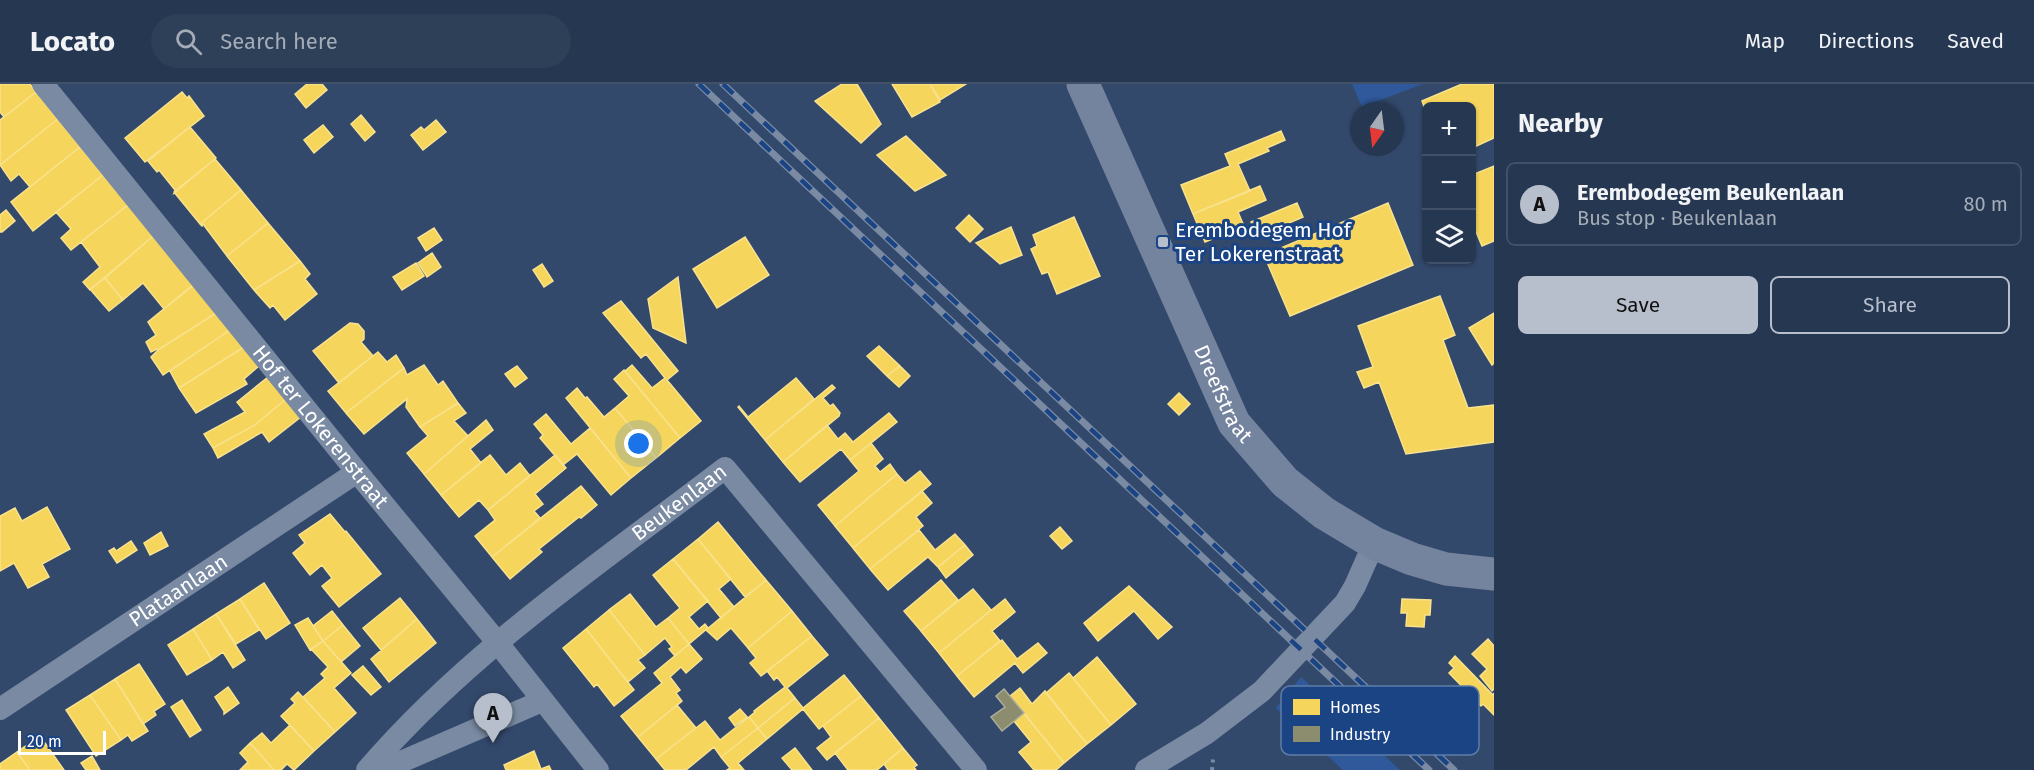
<!DOCTYPE html>
<html lang="en">
<head>
<meta charset="utf-8">
<style>
	body { margin:0; font-family:"Fira Sans",sans-serif; background:#2e3f58; color:#f1f3f6 }
	.controls { position:absolute; right:18px; top:18px; display:grid; overflow:hidden; border-radius:9px; box-shadow:0 2px 4px #0004 }
	.controls button { width:54px; height:54px; display:grid; place-items:center; padding:0; border:0; border-bottom:2px solid #425168; background:#263751; color:#f1f3f6; font:30px sans-serif }
	.compass { position:absolute; left:1350px; top:18px; width:54px; height:54px; border-radius:50%; background:#263751; box-shadow:0 2px 4px #0004; rotate:194deg }
	.scale { position:absolute; left:18px; bottom:15px; width:88px; box-sizing:border-box; padding-left:6px; border:3px solid #fff; border-top:0; font-size:16px; line-height:21px; white-space:nowrap; color:#fff; -webkit-text-stroke:4px #1b4484; paint-order:stroke }
	.you { position:absolute; left:639px; top:360px; width:21px; height:21px; margin:-15px; border:4px solid #fff; border-radius:50%; background:#1a73e8; box-shadow:0 0 0 9px #1a73e833 }
	.badge { display:grid; place-items:center; width:39px; height:39px; border-radius:50%; background:#b8bfcc; color:#111; font-size:20px; font-weight:700 }
	.pin { position:absolute; translate:-50% -50px; filter:drop-shadow(0 2px 3px #0008) }
	.pin::after { content:''; position:absolute; top:32px; width:21px; height:18px; background:inherit; clip-path:polygon(0 0,100% 0,50% 100%) }
	.list { margin:0; padding:0; list-style:none }
	h2 { display:flex; justify-content:space-between; align-items:center; height:78px; margin:0; padding:0 24px; font-size:26px }
	h2 small { font-size:20px; font-weight:400; color:#a4acb7 }
	.list li { display:grid; grid-template-columns:39px 1fr auto; gap:18px; align-items:center; box-sizing:border-box; height:84px; margin:0 12px 12px; padding:0 12px; border:2px solid #425168; border-radius:9px }
	.list b { display:block; font-size:22px; white-space:nowrap }
	.list p { margin:0; font-size:20px; white-space:nowrap; color:#a4acb7 }
	.list em { font-size:20px; font-style:normal; color:#a4acb7 }
	.actions { display:flex; gap:12px; padding:18px 24px }
	.actions a { flex:1; padding:14px 0; border:2px solid #b8bfcc; border-radius:9px; text-align:center; font-size:21px; color:#b8bfcc }
	.actions .main { background:#b8bfcc; color:#111 }
	.icon { flex:none; width:33px; height:33px; fill:none; stroke:currentColor; stroke-width:2; stroke-linecap:round; stroke-linejoin:round }
	.map { position:relative; flex:none; width:1494px; height:686px; overflow:hidden }
	header { display:flex; align-items:center; gap:36px; box-sizing:border-box; height:84px; padding:0 30px; background:#263751; border-bottom:2px solid #425168 }
	header strong { font-size:28px }
	nav { display:flex; gap:33px; margin-inline-start:auto; font-size:21px }
	.search { width:420px; height:54px; background:#2e3f58; display:flex; align-items:center; gap:15px; box-sizing:border-box; padding:0 21px; border-radius:33px; color:#a4acb7; font-size:22px }
	main { display:flex }
	aside { flex:1; background:#263751 }
	.map>svg:first-child { display:block }
	.green { fill:#2f599b }
	.homes { fill:#f6d55c; stroke:#f9e28d; stroke-width:1.5 }
	.industry { fill:#8c8c6e; stroke:#aeae9a; stroke-width:1.5 }
	.lines { fill:none; stroke-linecap:round; stroke-linejoin:round }
	.path { stroke:#798aa2; stroke-width:4; stroke-dasharray:3 4.5; stroke-linecap:butt }
	.street { stroke:#798aa2; stroke-width:22 }
	.secondary { stroke:#74849e; stroke-width:33 }
	.rail-casing { stroke:#7a8aa2; stroke-width:7 }
	.rail { stroke:#1b4484; stroke-width:4.5; stroke-dasharray:14; stroke-linecap:butt }
	.poi-dot { fill:#b8bfcc; stroke:#1b4484; stroke-width:2 }
	.labels { text-anchor:middle; stroke-width:6; stroke-linejoin:round; paint-order:stroke }
	.poi-label { font-size:21px; fill:#fff; stroke:#1b4484; text-anchor:start }
	.street-label { font-size:21px; fill:#fff; stroke:#1b4484 }
	.key { fill:#1b4484; stroke:#5f7ca9; stroke-width:1.5 }
	.key-label { font-size:16px; fill:#fff }
</style>
</head>
<body>
<header>
<strong>Locato</strong>
<div class="search"><svg class="icon" aria-label="search" viewBox="0 0 24 24"><circle cx="10" cy="10" r="6"/><path d="M15 15l6 6"/></svg>Search here</div>
<nav><a>Map</a><a>Directions</a><a>Saved</a></nav>
</header>
<main>
<div class="map">
<svg width="1494" height="686" viewBox="0 0 1494 686">
	<rect width="100%" height="100%" fill="#33496c"/>
	<path class="green" d="M1352,0H1423L1362,23Z
		M1301,593L1400,686H1343L1276,624Z"/>
	<path class="homes" d="M0,0H30L36,8L4,33L0,28Z
		M307,0H322L327,6L306,24L295,10Z
		M842,0H857L881,40L861,59L815,17Z
		M892,0H930L940,18L912,33Z
		M930,0H966L940,16Z
		M1462,0H1494V54L1472,64V22H1426V28L1422,17Z
		M36,8L58,35L0,81V36Z
		M182,8L187,14L189,12L204,32L145,78L125,54Z
		M361,31L375,48L365,57L351,40Z
		M58,35L80,63L30,103L19,90L11,97L0,81Z
		M436,36L446,48L423,66L411,51L421,43L424,46Z
		M323,41L333,53L314,69L304,56Z
		M190,43L216,74L174,109L175,106L159,86L157,88L148,77Z
		M1281,47L1285,56L1267,64L1269,67L1238,80L1250,107L1193,130L1181,101L1230,82L1225,70Z
		M906,52L946,91L915,107L877,71Z
		M80,63L103,91L33,147L11,118Z
		M215,75L241,106L200,140L174,108Z
		M1494,82V157L1482,162L1472,138V91Z
		M103,91L128,121L71,166L61,154L71,145L56,128Z
		M1260,102L1266,116L1238,128L1244,142L1205,158L1193,130Z
		M241,106L268,139L227,172L203,140L202,142L200,140Z
		M1297,119L1303,133L1256,153L1251,138Z
		M1388,119L1413,181L1290,232L1264,171Z
		M128,121L153,152L90,206L83,198L100,183L81,158Z
		M6,126L15,137L2,148H0V131Z
		M969,131L983,145L970,158L956,144Z
		M1074,133L1100,192L1057,210L1048,188L1042,190L1031,165L1037,162L1033,151Z
		M268,139L300,177L254,206L227,172Z
		M1011,143L1022,171L1000,180L976,159Z
		M434,144L442,156L426,167L418,154Z
		M153,152L194,201L164,225L143,199L123,216L105,194Z
		M745,153L769,191L717,224L693,185Z
		M432,169L441,183L427,193L418,179Z
		M300,177L310,190L305,195L317,210L285,236L273,221L270,224L254,206Z
		M416,179L424,192L402,206L393,193Z
		M542,180L553,197L544,203L533,186Z
		M678,193L686,259L653,244L648,215Z
		M105,194L123,216L109,227L90,205Z
		M193,201L216,229L158,266L157,265L151,268L146,258L156,251L148,238Z
		M1440,212L1455,251L1443,256L1468,324L1494,321V358L1406,370L1379,298L1364,304L1357,288L1373,283L1358,242Z
		M621,217L678,287L667,296L701,337L680,354L625,287L632,281L652,304L665,294L646,270L641,274L603,229Z
		M216,229L230,246L163,291L151,273L158,266Z
		M1494,229V279L1492,281L1469,244Z
		M350,239L358,240L364,247V255L361,258L373,272L339,299L313,267Z
		M230,246L244,263L179,304L170,287Z
		M879,262L900,282L887,292L867,272Z
		M244,263L259,282L244,295L247,300L196,329L179,304Z
		M378,268L387,278L396,271L404,284L346,329L328,307Z
		M424,281L438,301L443,297L458,319L420,343L406,323L407,315L364,350L346,329L404,284L407,291Z
		M517,282L527,294L515,303L505,290Z
		M900,282L910,292L899,303L887,292Z
		M624,286L680,354L656,374L615,324L629,312L614,295Z
		M268,293L286,315L255,341L213,364L204,350L245,328L237,318Z
		M796,294L814,315L765,356L738,323L739,322L748,333Z
		M832,301L835,304L823,314L830,322L833,320L840,329L839,332L783,378L765,356Z
		M577,304L585,314L587,313L604,333L615,324L656,374L631,394L566,314Z
		M1179,309L1190,320L1179,331L1168,320Z
		M286,315L301,333L269,358L262,348L218,374L213,364L255,341Z
		M458,319L466,329L454,337L468,352L424,390L407,369L428,352L420,343Z
		M889,329L897,338L850,376L841,365L800,398L783,378L827,341L838,355L845,349L853,358Z
		M546,330L571,360L590,344L631,394L611,411L577,370L563,381L540,354L543,351L534,340Z
		M486,336L493,346L470,365L481,379L441,411L424,390Z
		M871,359L883,375L875,382L880,388L890,380L897,390L835,442L818,421L859,387L850,376Z
		M490,371L506,391L520,379L530,392L488,426L479,416L459,433L441,411Z
		M555,371L566,384L535,410L543,420L534,427L540,434L492,473L475,452L495,436L488,426Z
		M920,387L931,400L853,464L835,442L897,390L905,399Z
		M581,402L597,421L581,434L579,433L539,465L542,468L510,495L492,473Z
		M922,407L932,419L916,433L923,442L870,485L853,464Z
		M47,423L70,465L42,480L49,493L28,504L14,479L0,487V432L15,424L22,437Z
		M330,430L345,448L346,447L381,490L339,523L322,502L332,494L322,481L310,491L293,469L305,459L299,451Z
		M718,438L766,496L745,513L698,455Z
		M1060,443L1072,457L1062,465L1050,452Z
		M919,446L935,466L955,450L965,461L938,483L928,473L888,506L870,485Z
		M161,448L168,462L150,471L144,459Z
		M698,455L731,495L719,505L734,523L721,534L673,475Z
		M131,457L137,466L117,479L109,467L114,464L116,467Z
		M965,461L973,471L946,494L938,483Z
		M673,475L708,517L689,533L699,545L705,540L708,544L689,560L668,534L680,524L653,491Z
		M766,496L792,527L748,564L731,544L717,556L706,546Z
		M941,496L958,516L921,547L904,527Z
		M264,499L290,539L266,555L240,515Z
		M1129,502L1172,543L1158,555L1134,527L1098,557L1084,539Z
		M973,505L991,526L939,569L921,547Z
		M630,510L656,543L668,534L689,560L675,572L669,565L672,563L665,554L645,571L609,526Z
		M400,514L417,535L381,566L363,544Z
		M240,515L259,546L236,560L216,530Z
		M1005,515L1015,528L992,547L1000,557L957,592L939,569Z
		M1402,515L1431,516L1430,531H1425L1424,543L1406,542L1407,529H1401Z
		M609,526L645,571L638,576L645,584L628,598L586,545Z
		M332,527L343,541L323,557L313,542Z
		M792,527L812,552L761,592L750,579L756,574L748,564Z
		M216,530L245,576L233,584L223,568L212,576L193,545Z
		M308,534L323,557L310,566L295,541Z
		M417,535L436,559L389,598L371,575Z
		M343,541L360,562L341,578L323,557Z
		M193,545L212,576L187,591L168,561Z
		M586,545L634,606L614,622L597,600L594,603L563,564Z
		M812,552L828,571L787,604L795,614L758,644L749,633L755,628L754,627L785,603L777,593L774,596L767,587Z
		M1488,555L1494,562V605L1492,607L1480,592L1487,585L1472,570Z
		M1002,556L1017,575L1038,559L1047,569L1023,589L1015,579L974,613L957,592Z
		M323,557L351,589L334,604L356,629L335,648L303,613L325,594L321,590L328,583L311,565Z
		M689,560L702,575L686,589L681,583L670,593L680,606L676,609L682,617L638,653L621,632L662,599L654,589Z
		M1455,572L1493,611L1494,609V631L1483,620L1481,622L1449,589L1454,584L1449,579Z
		M1097,573L1136,620L1111,641L1073,594Z
		M139,580L165,620L154,627L156,631L143,640L115,595Z
		M363,582L381,603L371,611L352,591Z
		M1069,589L1111,641L1087,660L1046,609Z
		M844,591L861,612L819,645L803,625L767,655L758,644L795,614L803,624Z
		M115,595L148,647L132,657L128,651L121,656L90,611Z
		M228,603L239,619L224,630V627L215,613Z
		M1020,604L1032,620L1045,607L1087,660L1064,679L1010,612Z
		M298,608L335,648L314,667L281,632L295,619L291,615Z
		M90,611L121,656L96,672L66,626Z
		M861,612L879,634L827,676L817,664L831,653L823,642Z
		M182,616L201,646L190,653L171,623Z
		M677,621L696,644L656,675L638,653Z
		M740,625L747,633L735,642L729,634Z
		M1024,629L1064,679L1056,686H1034L1019,668L1031,658L1014,637Z
		M749,633L758,644L721,673L714,663L686,686H665L656,675L705,637L720,656Z
		M879,634L903,664L877,686H848L835,669Z
		M290,641L314,667L294,686L287,680L281,686H274L250,659L262,649L271,659Z
		M758,644L767,655L738,679L744,686H727L730,684L721,673Z
		M40,652L64,686H30L17,668Z
		M250,659L274,686H240L248,678L240,669Z
		M795,664L812,686H792L782,674Z
		M903,664L917,681L914,683L916,686H888L884,680Z
		M534,667L541,685L549,682L551,686H506L504,681Z
		M17,668L30,686H0V680Z
		M92,672L100,686H86L81,679Z"/>
	<path class="industry" d="M1004,605L1024,629L1002,647L991,633L1005,623L996,612Z"/>
	<g class="lines">
		<path class="path" d="M1212,686L1213,675"/>
		<g class="street">
			<path id="s1" d="M43,0L357,388L497,558L598,686"/>
			<path id="s2" d="M0,625L357,388"/>
			<path id="s3" d="M367,686C469,567 601,479 725,384L976,686"/>
			<path d="M369,686L403,677L542,617"/>
			<path d="M1146,686L1207,649L1262,607L1345,519L1355,502L1374,459"/>
		</g>
		<path class="secondary" id="s4" d="M1083,0L1234,339L1285,398L1324,429L1374,459L1412,475L1446,485L1494,490"/>
		<defs>
			<path id="rail" d="M699,0L1429,686
				M723,0L1454,686"/>
		</defs>
		<use href="#rail" class="rail-casing"/>
		<use href="#rail" class="rail"/>
	</g>
	<rect class="poi-dot" x="1157" y="152" width="12" height="12" rx="3"/>
	<g class="labels">
		<g class="poi-label">
			<text x="1175" y="153">Erembodegem Hof<tspan x="1175" dy="24">Ter Lokerenstraat</tspan></text>
		</g>
		<g class="street-label">
			<text dy="7" stroke="none"><textPath href="#s4" startOffset="340">Dreefstraat</textPath></text>
			<text dy="7" stroke="none"><textPath href="#s1" startOffset="441">Hof ter Lokerenstraat</textPath></text>
			<text dy="7" stroke="none"><textPath href="#s3" startOffset="412">Beukenlaan</textPath></text>
			<text dy="7" stroke="none"><textPath href="#s2" startOffset="214">Plataanlaan</textPath></text>
		</g>
	</g>
	<rect x="1281" y="602" width="198" height="69" rx="9" class="key"/>
	<rect x="1293" y="615" width="27" height="16" fill="#f6d55c"/>
	<rect x="1293" y="642" width="27" height="16" fill="#8c8c6e"/>
	<g class="key-label">
		<text x="1330" y="629">Homes</text>
		<text x="1330" y="656">Industry</text>
	</g>
</svg>
<div class="controls">
<button>+</button>
<button>−</button>
<button><svg class="icon" aria-label="layers" viewBox="0 0 24 24"><path d="M12 4l9 5-9 5-9-5zM3 14l9 5 9-5"/></svg></button>
</div>
<svg class="compass" viewBox="-18 -18 36 36"><path d="M0-13l5 13h-10z" fill="#e53935"/><path d="M0 13l5-13h-10z" fill="#a4acb7"/></svg>
<div class="scale">20 m</div>
<div class="you"></div>
<div class="pin badge" style="left:493px;top:659px">A</div>
</div>
<aside>
<h2>Nearby<small></small></h2>
<ul class="list">
<li><span class="badge">A</span><div><b>Erembodegem Beukenlaan</b><p>Bus stop · Beukenlaan</p></div><em>80 m</em></li>
</ul>
<div class="actions"><a class="main">Save</a><a>Share</a></div>
</aside>
</main>
</body>
</html>
